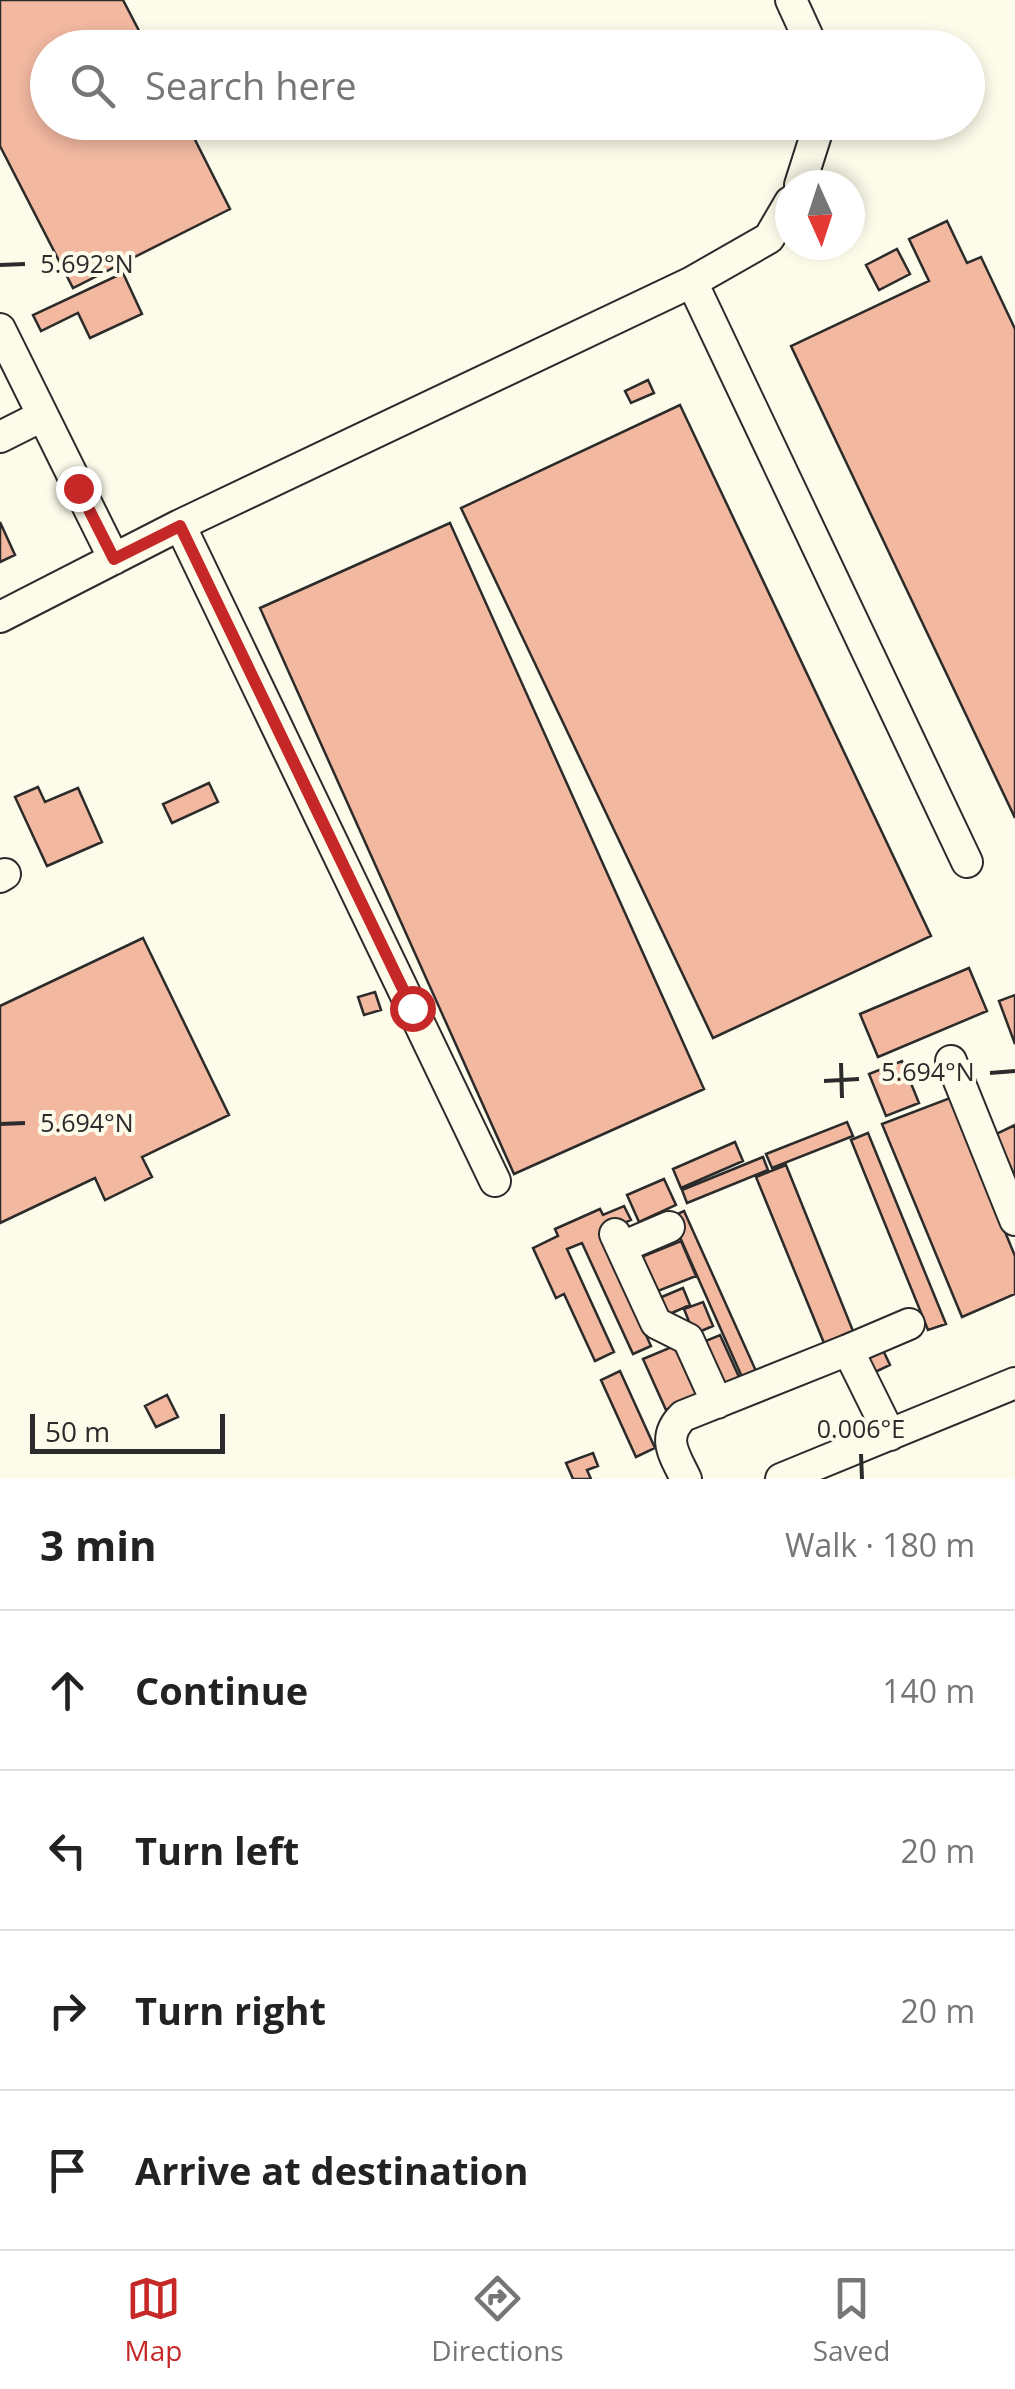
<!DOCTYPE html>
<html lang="en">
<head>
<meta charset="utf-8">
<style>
	body { margin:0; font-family:"Open Sans",sans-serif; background:#f2f2f2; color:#222 }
	.compass { position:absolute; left:775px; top:170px; width:90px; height:90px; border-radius:50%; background:#fff; box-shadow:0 5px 15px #0003; rotate:177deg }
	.scale { position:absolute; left:30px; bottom:25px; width:195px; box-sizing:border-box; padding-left:10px; border:5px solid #2b2b2b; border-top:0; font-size:28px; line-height:35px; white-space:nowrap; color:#2b2b2b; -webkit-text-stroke:8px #fdfbea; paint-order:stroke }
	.stop { position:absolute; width:30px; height:30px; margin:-22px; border:8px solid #c62828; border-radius:50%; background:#fff }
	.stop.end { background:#c62828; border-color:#fff; box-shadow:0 2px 10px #0008 }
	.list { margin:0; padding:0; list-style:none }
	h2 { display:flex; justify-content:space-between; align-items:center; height:130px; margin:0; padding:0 40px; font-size:42px }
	h2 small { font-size:32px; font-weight:400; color:#767676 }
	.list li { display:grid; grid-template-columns:65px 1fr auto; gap:30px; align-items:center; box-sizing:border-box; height:160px; padding:0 40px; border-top:2px solid #e0e0e0 }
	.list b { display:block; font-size:38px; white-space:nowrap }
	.list em { font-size:32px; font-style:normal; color:#767676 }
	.icon { flex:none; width:55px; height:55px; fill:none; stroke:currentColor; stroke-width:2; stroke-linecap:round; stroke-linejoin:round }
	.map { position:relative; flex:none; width:1015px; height:1479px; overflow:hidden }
	.search { position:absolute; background:#fff; box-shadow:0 5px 15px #0003; left:30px; right:30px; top:30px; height:110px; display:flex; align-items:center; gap:25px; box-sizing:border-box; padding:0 35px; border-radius:55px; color:#767676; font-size:38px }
	.sheet { height:770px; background:#fff }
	nav { display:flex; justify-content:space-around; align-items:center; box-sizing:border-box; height:140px; border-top:2px solid #e0e0e0; background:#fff; font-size:28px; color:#767676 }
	nav a { display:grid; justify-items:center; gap:5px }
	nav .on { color:#c62828 }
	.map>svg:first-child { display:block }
	.building { fill:#f2b8a0; stroke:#2b2b2b; stroke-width:2.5 }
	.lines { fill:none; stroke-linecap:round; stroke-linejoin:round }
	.minor-casing { stroke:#2b2b2b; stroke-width:34 }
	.minor { stroke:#fdfbea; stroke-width:30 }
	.route { stroke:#c62828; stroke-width:12 }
	.ticks { fill:none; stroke:#2b2b2b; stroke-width:4 }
	.ticks-label { font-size:25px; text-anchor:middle; fill:#2b2b2b; stroke:#fdfbea; stroke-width:8; stroke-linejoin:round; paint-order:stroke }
</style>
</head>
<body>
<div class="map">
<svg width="1015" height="1479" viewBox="0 0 1015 1479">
	<rect width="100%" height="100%" fill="#fdfbea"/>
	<path class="building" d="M0,0H123L148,48H48V122H186L230,209L73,288L0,146Z
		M947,221L967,263L981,257L1015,329V818L791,346L929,281L909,239Z
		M897,249L910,274L879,290L866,265Z
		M123,273L142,314L90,338L78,313L41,331L33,315Z
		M648,380L654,393L631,403L625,391Z
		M680,405L931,936L713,1038L461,508Z
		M0,522L15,555L0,562Z
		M450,523L704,1089L514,1174L260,608Z
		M209,783L218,802L172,823L163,804Z
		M38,787L45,802L78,788L102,842L47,866L15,797Z
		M143,938L229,1115L142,1157L152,1177L105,1200L95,1178L0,1223V1006Z
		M969,968L987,1011L878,1057L860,1014Z
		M375,992L381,1010L364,1015L358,997Z
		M1015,995V1044L999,1001Z
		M902,1061L919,1103L886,1116L869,1074Z
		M950,1098L1015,1256V1294L962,1317L882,1124Z
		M847,1122L853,1136L772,1168L766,1154Z
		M1015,1125V1177L996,1134Z
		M868,1133L946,1324L928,1330L851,1140Z
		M735,1142L743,1161L681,1188L673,1169Z
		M763,1157L768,1170L687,1203L682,1190Z
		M786,1165L853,1331L824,1343L756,1177Z
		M664,1179L676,1205L639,1222L627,1195Z
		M624,1206L631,1220L600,1234L651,1346L633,1354L582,1243L567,1249L614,1352L595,1361L564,1294L556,1298L533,1248L558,1236L555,1229L600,1209L603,1215Z
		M684,1211L756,1371L742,1377L671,1217Z
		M681,1241L696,1276L653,1293L639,1258Z
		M683,1288L690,1305L665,1316L657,1299Z
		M703,1302L713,1326L694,1334L684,1309Z
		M720,1335L739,1377L716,1388L696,1345Z
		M674,1346L697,1396L666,1410L643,1359Z
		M882,1348L890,1365L873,1373L865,1356Z
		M620,1371L655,1448L636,1457L601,1380Z
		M167,1395L178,1417L156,1427L145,1406Z
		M593,1453L598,1466L587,1470L591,1479H573L566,1463Z"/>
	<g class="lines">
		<defs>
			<path id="minor" d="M791,0L813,48
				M800,185L820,122
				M692,282L967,862
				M0,329L114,559
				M0,437L42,416
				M180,525L495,1181
				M0,617L180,525L692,282L769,238L790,202
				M0,877L5,874
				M951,1061L1015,1220
				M615,1234L656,1323L688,1339L717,1403
				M622,1247L669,1227
				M848,1350L909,1324
				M686,1479C674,1454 661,1438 683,1416L848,1350L890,1435
				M781,1479L1015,1383"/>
		</defs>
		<use href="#minor" class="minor-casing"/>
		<use href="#minor" class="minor"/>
	</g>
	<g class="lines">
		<path class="route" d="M78,488L114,559L180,526L412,1008"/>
	</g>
	<path class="ticks" d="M0,265L25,264M841,1063L842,1098M990,1073L1015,1071M824,1081L859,1079M0,1124L25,1123M861,1454L862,1479"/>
	<g class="ticks-label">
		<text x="87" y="273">5.692°N</text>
		<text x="928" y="1081">5.694°N</text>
		<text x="87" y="1132">5.694°N</text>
		<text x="861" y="1438">0.006°E</text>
	</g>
</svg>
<svg class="compass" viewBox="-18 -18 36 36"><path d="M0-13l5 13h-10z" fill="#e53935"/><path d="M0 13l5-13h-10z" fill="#767676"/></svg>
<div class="scale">50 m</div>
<div class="stop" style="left:412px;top:1008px"></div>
<div class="stop end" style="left:78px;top:488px"></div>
<div class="search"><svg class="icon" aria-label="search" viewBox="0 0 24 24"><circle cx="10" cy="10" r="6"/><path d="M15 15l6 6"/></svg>Search here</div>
</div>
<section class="sheet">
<h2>3 min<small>Walk · 180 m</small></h2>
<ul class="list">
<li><svg class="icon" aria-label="ahead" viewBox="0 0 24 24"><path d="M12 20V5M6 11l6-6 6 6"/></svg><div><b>Continue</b></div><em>140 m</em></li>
<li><svg class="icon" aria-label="left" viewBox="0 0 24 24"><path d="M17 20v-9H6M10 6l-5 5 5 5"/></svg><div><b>Turn left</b></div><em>20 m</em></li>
<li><svg class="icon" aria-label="right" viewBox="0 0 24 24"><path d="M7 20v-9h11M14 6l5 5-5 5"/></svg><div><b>Turn right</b></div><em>20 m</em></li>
<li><svg class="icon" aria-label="arrive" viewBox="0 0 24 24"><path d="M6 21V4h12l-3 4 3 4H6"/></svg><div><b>Arrive at destination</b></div></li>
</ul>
</section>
<nav>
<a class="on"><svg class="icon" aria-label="map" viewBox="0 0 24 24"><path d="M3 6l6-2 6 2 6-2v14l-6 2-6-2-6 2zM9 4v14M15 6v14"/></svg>Map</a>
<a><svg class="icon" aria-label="directions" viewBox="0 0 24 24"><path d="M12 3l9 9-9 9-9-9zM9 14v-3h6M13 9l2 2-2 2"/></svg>Directions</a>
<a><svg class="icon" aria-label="saved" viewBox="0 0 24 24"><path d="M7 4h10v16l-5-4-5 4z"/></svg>Saved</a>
</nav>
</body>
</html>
